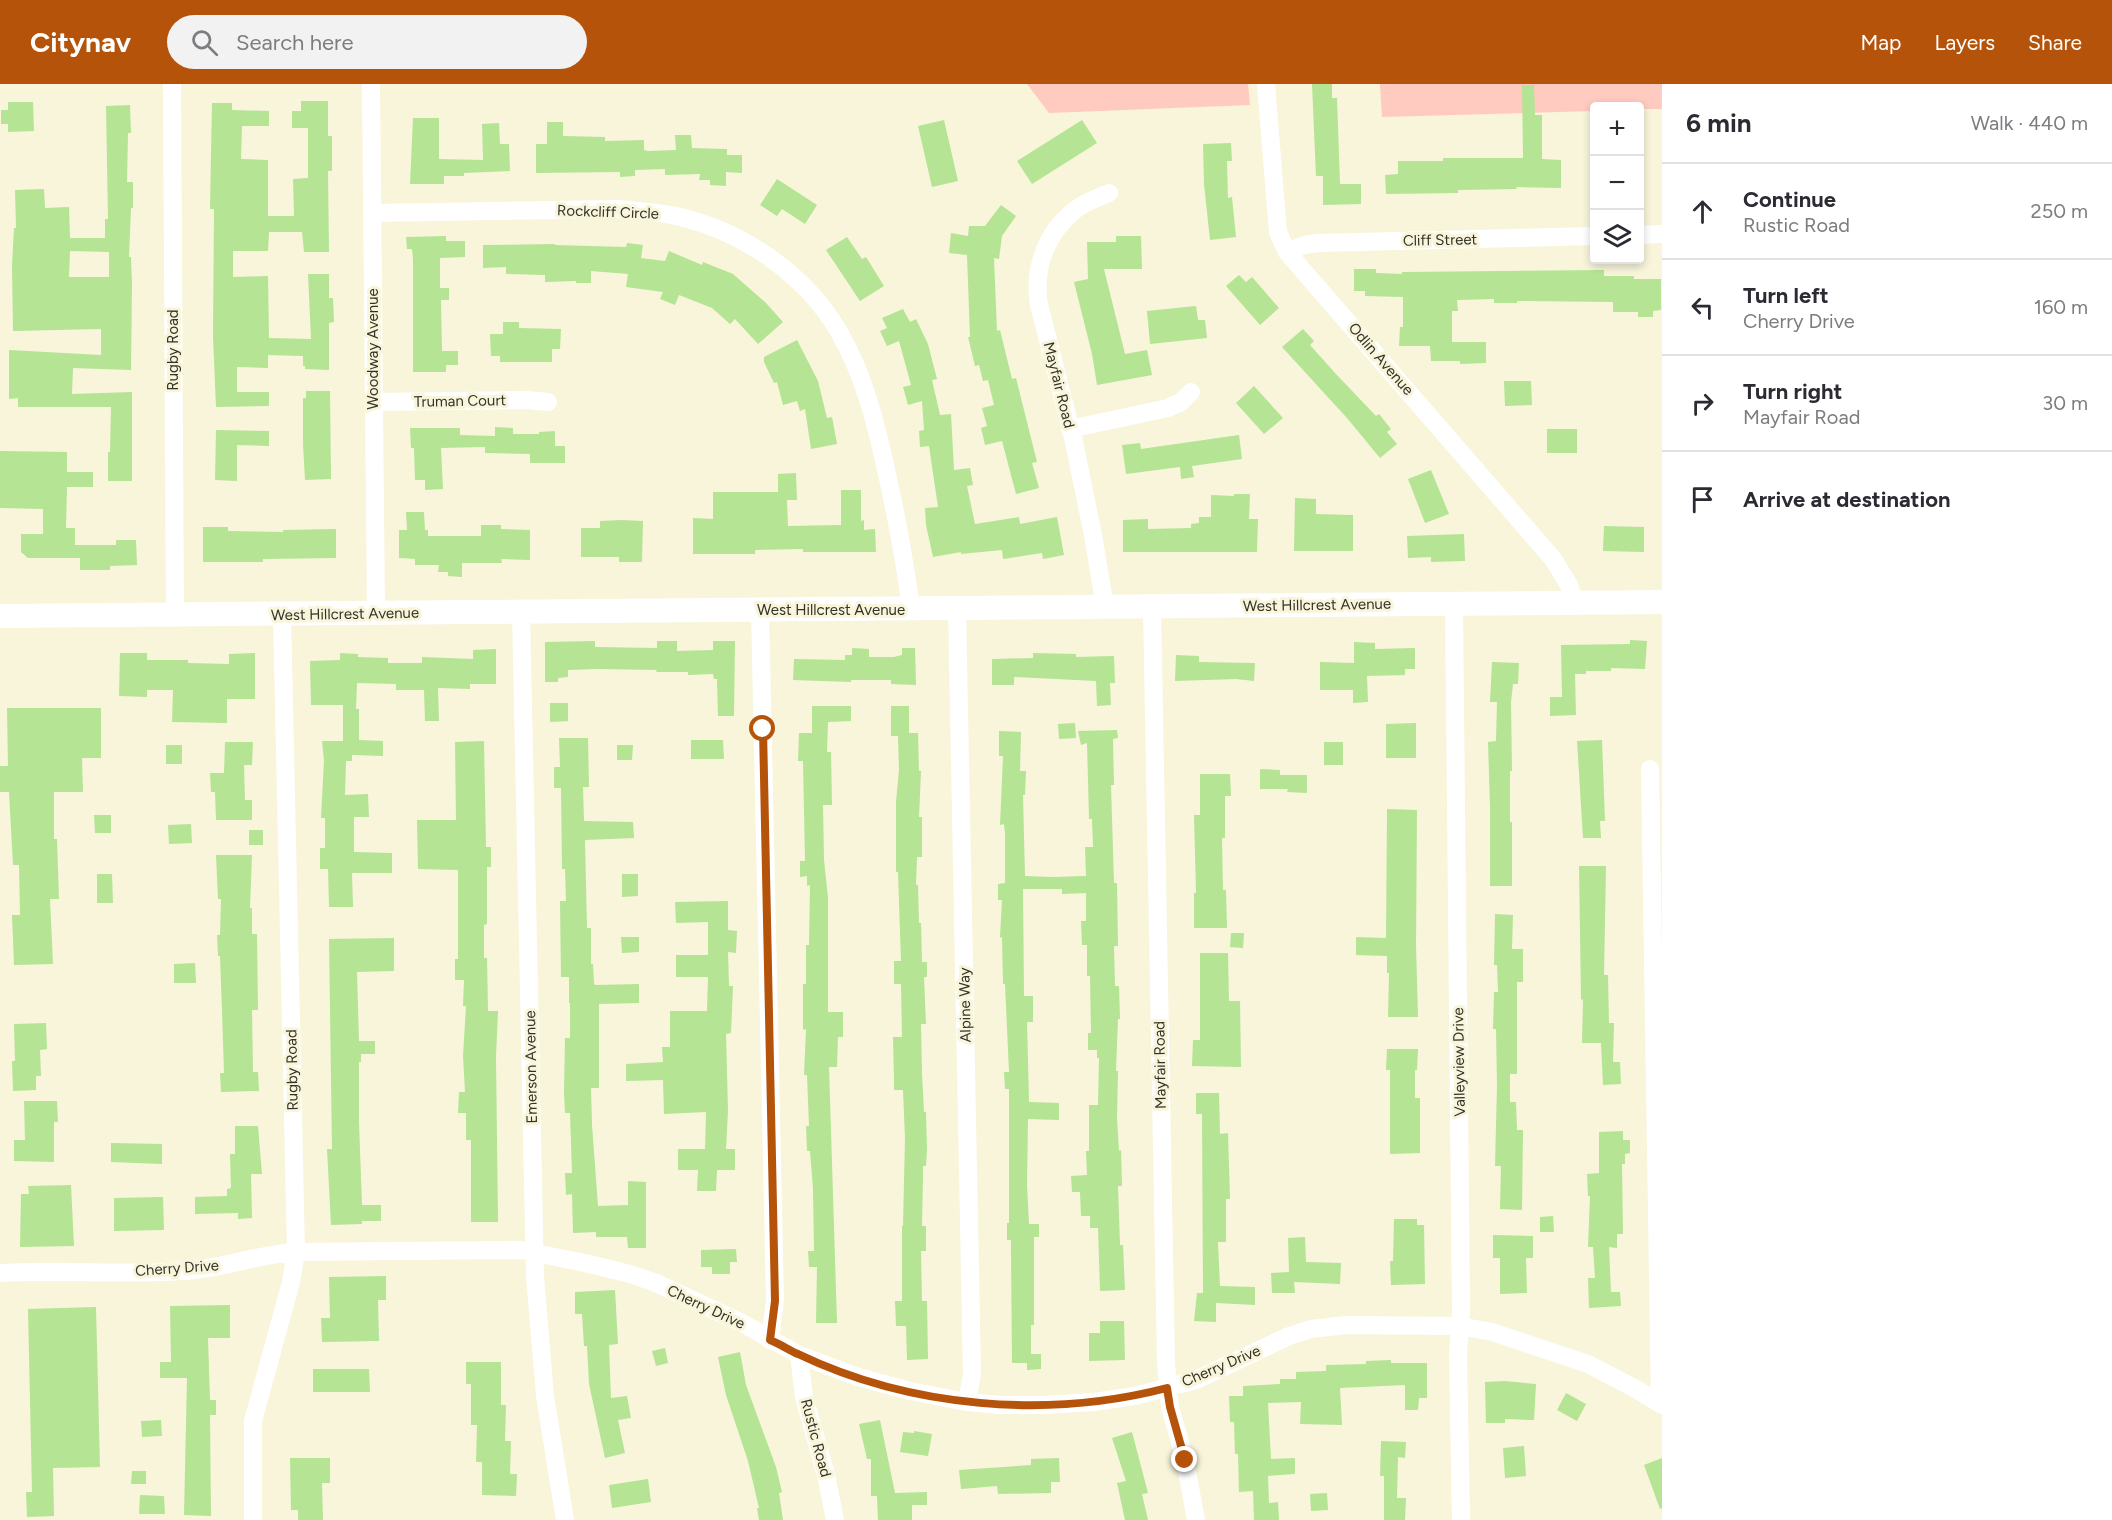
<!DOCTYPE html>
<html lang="en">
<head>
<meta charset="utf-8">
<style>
	body { margin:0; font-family:Figtree,sans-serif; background:#f2f2f3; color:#2b2b33 }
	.controls { position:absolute; right:18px; top:18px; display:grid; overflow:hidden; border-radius:6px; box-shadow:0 3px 9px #0003 }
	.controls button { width:54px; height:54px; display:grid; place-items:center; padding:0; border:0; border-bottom:2px solid #e1e1e2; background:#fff; color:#2b2b33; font:30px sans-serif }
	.stop { position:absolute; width:18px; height:18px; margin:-14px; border:4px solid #b45309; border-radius:50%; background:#fff }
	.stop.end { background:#b45309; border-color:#fff; box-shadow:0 2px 6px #0008 }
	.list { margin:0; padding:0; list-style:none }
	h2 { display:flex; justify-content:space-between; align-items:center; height:78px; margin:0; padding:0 24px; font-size:26px }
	h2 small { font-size:20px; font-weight:400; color:#7c7c81 }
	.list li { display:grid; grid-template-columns:39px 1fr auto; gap:18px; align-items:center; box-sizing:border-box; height:96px; padding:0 24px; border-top:2px solid #e1e1e2 }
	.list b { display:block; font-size:22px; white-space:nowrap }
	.list p { margin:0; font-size:20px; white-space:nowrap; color:#7c7c81 }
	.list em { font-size:20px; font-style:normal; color:#7c7c81 }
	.icon { flex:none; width:33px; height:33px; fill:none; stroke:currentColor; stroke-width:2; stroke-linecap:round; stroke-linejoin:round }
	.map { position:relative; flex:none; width:1662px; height:1436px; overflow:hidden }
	header { display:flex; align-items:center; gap:36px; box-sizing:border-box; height:84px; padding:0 30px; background:#b45309; color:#fff }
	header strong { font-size:28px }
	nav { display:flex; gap:33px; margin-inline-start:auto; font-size:21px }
	.search { width:420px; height:54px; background:#f2f2f3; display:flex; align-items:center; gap:15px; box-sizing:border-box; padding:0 21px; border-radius:33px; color:#7c7c81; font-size:22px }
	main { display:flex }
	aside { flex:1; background:#fff }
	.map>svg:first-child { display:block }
	.green { fill:#ffcabf }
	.building { fill:#b4e494; fill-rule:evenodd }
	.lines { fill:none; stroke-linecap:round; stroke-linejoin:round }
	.street { stroke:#fff; stroke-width:18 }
	.secondary { stroke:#fff; stroke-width:24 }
	.route { stroke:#b45309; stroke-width:8 }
	.labels { text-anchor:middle; stroke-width:6; stroke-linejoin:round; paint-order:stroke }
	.street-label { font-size:15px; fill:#333228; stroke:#f8f5db }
</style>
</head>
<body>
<header>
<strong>Citynav</strong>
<div class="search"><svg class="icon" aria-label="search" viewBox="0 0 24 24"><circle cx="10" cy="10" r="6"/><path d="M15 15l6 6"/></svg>Search here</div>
<nav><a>Map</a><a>Layers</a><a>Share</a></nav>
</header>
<main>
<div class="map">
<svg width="1662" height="1436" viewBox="0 0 1662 1436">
	<rect width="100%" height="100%" fill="#f8f5db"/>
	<path class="green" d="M1027,0H1248L1250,21L1049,29Z
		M1380,0H1662V25H1640V22H1594V27L1382,33Z"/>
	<path class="building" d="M1312,0H1332V14H1337L1340,100H1361V120L1323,121V92H1316Z
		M1522,1H1534L1535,31H1542V75L1561,76V104L1516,103L1517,105L1458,106V109L1386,110L1385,91L1398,90V77H1443V74H1523Z
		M301,17H328V52H332V87H328L329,168H304L302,148H269L268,167H233V193L268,192L269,254L311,255L308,190H329V214H333L334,238L329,239V286L305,285V282H303V272L268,271V284L237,283V308H269V322L216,323L213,252L214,125H210L212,19H232V26L269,27V42H242L241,75L268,76V132H294L293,95L308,94V44H292V27H301Z
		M8,18H33L34,47L8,48V40H1V26H8Z
		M130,21L131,49H128L127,98H133V124H131L129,173H131L132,201L131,286L73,284L72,310L132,308V397H108V368H110L111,323H18V314L9,315V266L101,271V245L13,247L12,182L14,144H16L15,106L44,105L45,124L69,123L70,154H105V135H108L106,22ZM70,167L109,168V193H69Z
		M413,34H439V75L483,76L482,40L499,39L500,60H509L510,87L464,89V92H444V100H410Z
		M944,36L958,97L932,103L918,42Z
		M1082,36L1097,59L1032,100L1017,77Z
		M547,38H563V52L605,53V57L644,56V66L648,67L676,66L675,51H691L692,64L727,65V71H742V89L726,88V102L710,101V96H699L700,90L665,91V85L635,86V92L620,93V88L536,89V60H547Z
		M1231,59L1232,77H1227L1228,114L1232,113L1236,153L1210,156L1204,100L1203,60Z
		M777,95L817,121L805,140L782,125L777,132L760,121Z
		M1001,121L1016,132L1002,152L999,175L994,174L997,247L1000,246L1012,295L1016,294L1037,378L1032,379L1039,404L1016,410L1002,357L985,361L981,344L987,342L982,324L994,321L988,296L983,297L979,281L975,282L968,253H970L967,171L949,169L951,149L968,152L969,142H985Z
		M446,152V157H465V173L440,174V204H449V216H441L442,267H458V281H446V288H413V175L412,165H407L406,153Z
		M1116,152H1141L1142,185H1104L1125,270L1147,266L1152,291L1097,301L1092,270L1074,198L1088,195L1087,158H1116Z
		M847,153L862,175L866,173L884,202L860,217L826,166Z
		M627,159L643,161L641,174L665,177L669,167L702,181L703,178L733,190L766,219L783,238L758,260L735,235L730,240L712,224L679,211L675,221L660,215L663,208L626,203L628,190L591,187V199H576V197L545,198V191L506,190V183L483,184V161L555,160V161L626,163Z
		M1354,185H1376V189L1402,190V188L1604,186V192H1634V195H1661V226L1653,227V233H1638V228H1613V218L1517,217V219H1494V215L1457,216L1458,227H1452V258H1486V279L1460,280V277H1431L1430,262H1399L1400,243H1403V213L1365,212V207H1354Z
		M1239,191L1246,198L1252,193L1279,224L1260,241L1226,202Z
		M1196,222L1198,236H1205L1207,254L1150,260L1147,227Z
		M903,225L910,238L916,235L928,260L937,295L932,296L940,331L951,330L954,386L970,384L973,401L967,402L975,440L1019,433L1020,440L1057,433L1064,471L1043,475L1042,469L1003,475L1002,466L961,470V468L933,473L926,441L925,424L938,423L929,362L920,363L919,347L924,346L922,317L908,321L903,303L911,301L899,257L887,262L880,247L887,244L882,234Z
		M503,238H519V244L561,245L560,265H552V278H500V272H491L490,250H503Z
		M1303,245L1314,257L1310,261L1336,290L1376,332L1379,330L1391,345L1387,348L1397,360L1380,374L1347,334L1282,263Z
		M797,256L818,297L827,334L832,333L837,360L811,365L805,325L800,327L797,317L783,321L777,298L774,299L764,278V273Z
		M1504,297H1531L1532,321L1505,322Z
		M1254,302L1283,334L1264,350L1236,319Z
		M306,307H330L331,395L305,396L303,360V314H306Z
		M495,343L513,344V350H539V348L555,347V362H565V379H530V370L485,369V363L441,364L443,405L425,406V396H415L414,364H411L410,344H460V351L495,352Z
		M1547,345H1577V369H1547Z
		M216,346L269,347V362L237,361V397L215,396Z
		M1239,351L1242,375L1192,382L1194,393L1181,395L1180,383L1126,390L1122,361L1140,359L1141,365Z
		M0,367L67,368V388H93V403H67L66,444H75V461H116V456H136L137,481L110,482V486H80V474H28L21,468V450H43V425L0,424Z
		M1431,386L1449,430L1425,439L1408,395Z
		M796,389L797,416H787L788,442L841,441V406H861V437L864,436V446L875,445L876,468H803V465L755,466V470H693V434L713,435V408H778V390Z
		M1234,410H1250L1249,435H1258L1257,468H1123V436L1148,435V445L1191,444V440L1199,439V433H1211V411L1234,412Z
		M1295,414L1316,415V430L1353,431V467H1294Z
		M406,428H424L425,446H428V452H481V441H501V445L530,446V476L501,475L502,479H462V493L448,492V488H438L439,481H415V475L399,474V446H407Z
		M621,436L643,437L642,478H619V473H581V444H600V437Z
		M1604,442L1644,443V468L1603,467Z
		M203,443H228V447L283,448V446L336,445V474L263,475V478H203Z
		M1464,450L1465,477L1431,478V473L1408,474L1407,452Z
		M1630,556L1647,557L1645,585L1611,584V587H1586V590H1575L1576,631L1550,632V613H1562L1561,561L1630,560Z
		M595,557V563L657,564V557H677V567L713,566V557H735L734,632H718L717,595H714L713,590L688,591V588H656L657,586L596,585L568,586V593L558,594V598H545V558Z
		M1354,558L1375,559V565L1415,564V585H1405V591L1367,592L1368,618L1353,619V606H1320V578L1354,579Z
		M852,564L869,565V573H894L902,571V564H915L916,601L891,600V596H851V598L793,596L794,575L845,576V571H852Z
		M496,565V600H470V605L438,604L439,637H425L424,606H396V600L357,599L356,625H359V656L383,657V672L352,671V677H346L345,711L368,710L369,733H354V768L392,769V789H352L353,823H329L328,785H320V764H325V734H321L324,677L322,657H343V621H311L310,577L340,576V569L358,570V573L388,574V579H422V573L473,575V566Z
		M120,569H147V576H188V579L229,580V570L255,569V615H227V639L172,638L173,606H147V613L119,612Z
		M1033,569L1076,570V573L1114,572L1115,599H1110L1111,621L1097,622L1096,597L1014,593V601H992V575L1033,574Z
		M1176,571L1199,572V578L1255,579L1254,597L1236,595L1175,597Z
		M1492,578L1519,579L1518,600H1513L1511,618L1512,687H1510V738H1512V802H1490V723L1488,658L1496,657L1497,618H1490Z
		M550,619H568V637L550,638Z
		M812,622H851V637L828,638L827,668H831L832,721H823L824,776L828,814V928H843V953H838L837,983H829L837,1239H816L817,1183H809L808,1167H814L813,1104L810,1067H807L806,1042H809L807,991H804L806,945L803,946V900H806V861H809L810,801L807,802V792L800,793V777H805L803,677H798L799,649H812Z
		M891,622H909V649H918L919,687H921L919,733H922V773H917L916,801H918L919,839H921L922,878H927V893H924L926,940H921L922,990L924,1028H926L927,1066L926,1082H923V1092L922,1142H926V1167H921L922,1217H927L928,1275L907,1276L906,1242H896L895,1217H902V1142H903L905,1054L903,1006H894V996L893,953H902L901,900H894V877H901L898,788H896V718L899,686L898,652H891Z
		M7,624H101V674H82L83,708H54V755H57L59,815H50L53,880L14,881L12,831H20L19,781H13L9,708H0V682H8Z
		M1075,639L1076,654L1059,655L1058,640Z
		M1416,639V674H1386V640Z
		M1117,646L1118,654L1113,655L1114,701H1111L1114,799H1117L1118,862H1114L1115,902H1119L1120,935H1118L1116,987H1118L1117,1034L1119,1067L1121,1066L1122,1102H1118L1120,1161H1123L1125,1206L1100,1207L1098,1144H1090V1132H1081L1080,1108H1072L1071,1092L1087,1091L1086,1067H1089V1021H1098L1099,974H1097V966H1088V949H1091L1090,892H1087V861H1082L1081,837H1086V809L1062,810V805H1023L1024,912H1033V938H1027L1029,1018L1059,1019V1036L1028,1035L1027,1101L1029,1140H1039V1153H1034V1241H1031V1270H1041V1285L1027,1286V1279H1012L1011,1165V1156H1007V1139H1009V1005H1005L1004,988H1009L1005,900H1003L1002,854L1000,853L1002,816H998V800L1005,799V749L1004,740L1000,741L1003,672H999V647L1021,648L1020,687H1026L1025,711H1023L1025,792L1054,793L1086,792L1085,763H1093L1092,735H1089L1087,659L1081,661L1078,647Z
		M559,654H588L589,703H583L584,737L633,738L634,754L585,756L587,844H591V880H593L594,899L595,901L639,900V919L599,920V1004H591L592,1041L598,1122L628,1121V1097L646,1098V1164H628L627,1153H596V1148L573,1149L572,1110L566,1111L565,1089H572L570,1029H565L564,1008L565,954H570V919H569V893H561L560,817H566L565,785H562L561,704H554V683H560Z
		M691,656H723L724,675H691Z
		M1602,656L1605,737H1600L1601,754H1583L1577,657Z
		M484,657L486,763H491V783H487V840L484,841V874H487L488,927H498L496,973L498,1138H471V1056H466V1029H458L459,1008H465L463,972L466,922H463L464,896H455V875H458V786L418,785L417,736H456L455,658Z
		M225,658H253L252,681H244L245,716H252V736H216L215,708H211L210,689H224Z
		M1324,658H1343V681H1324Z
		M166,661H182V680H166Z
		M617,661H633L632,676H617Z
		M1260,685L1280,686V691H1307V709L1287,708L1288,705H1260Z
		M1200,690H1230L1231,712H1225V754H1222L1223,806H1226L1227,844H1194V809H1196L1194,731H1200Z
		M1387,725L1417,726L1416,861L1418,933H1388L1389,889H1387V872L1356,871V853L1386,854Z
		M94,731H111V749H95Z
		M191,740L192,759L169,760L168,741Z
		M249,746H263V761H249Z
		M216,771H252L250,824H252V850H257L258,926H252L253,988H258L259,1007L221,1008L220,989H224L222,927L220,872H218L217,851H220L221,815H218Z
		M1579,782H1606L1604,891H1608L1609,939H1614L1613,978H1620L1621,1000L1603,1001L1601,959H1582L1583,915L1581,916Z
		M97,790H112L113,819H97Z
		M622,790H638V812L622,813Z
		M728,817V846L737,847L736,869L728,868L729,902H733L731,949L726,950L728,1027L726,1065H735V1086H717L716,1107H697L698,1086H678V1065H705L706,1028L664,1030L663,996L626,997V980L663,978L662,963H670V927H707L708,893H676V871H708V838L676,839L675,818Z
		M1495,830L1513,831L1512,865H1523V898H1517V990H1510V1018H1516L1517,1046H1523L1522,1126L1500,1125L1501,1082H1495L1497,1002L1496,945H1493L1494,908H1498L1497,881H1494Z
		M1231,849H1244L1243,864L1230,863Z
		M621,853H639V868L622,869Z
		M394,854V887L357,888L359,957H375V970H361V978H359V1038L362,1121H381V1137H362V1140L331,1141L327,1065H332L329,855Z
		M1200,869H1228L1229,917H1240L1241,983L1192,982L1193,956H1200Z
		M195,879L196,899H174V880Z
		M46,939L47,965L40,966L41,992H36V1006L13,1007L12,977H15L14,940Z
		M1387,965H1418L1417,986H1415V1014H1420V1069L1390,1070V986H1386Z
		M1196,1009H1219L1220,1050L1228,1049L1230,1115H1226V1158H1218L1220,1202L1255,1203V1221L1216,1219V1238L1194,1237L1197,1209H1203L1202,1030H1196Z
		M24,1017H57L58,1038H54V1078L14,1077V1056H25Z
		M235,1042H258L262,1090H251L252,1134L238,1135V1129L195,1130V1113L227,1112V1105L231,1104L230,1070H235Z
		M1623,1047V1056H1630V1069L1625,1070V1080H1622L1623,1150H1617V1164L1609,1163L1611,1208H1620L1621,1222L1589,1224L1588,1194H1595L1593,1163H1588L1590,1112H1588L1587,1090L1599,1089V1048Z
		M111,1059L162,1060V1080L111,1078Z
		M71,1101L74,1162L20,1163L21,1110H29L28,1102Z
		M163,1113L164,1146L114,1147V1114Z
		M1553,1132L1554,1148H1540V1133Z
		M1394,1135H1417V1141H1424L1425,1200L1391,1201L1390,1177H1393Z
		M1493,1151L1533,1152V1174H1526L1527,1209L1500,1210V1174H1493Z
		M1305,1153L1306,1178L1341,1179L1340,1200L1294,1198L1295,1209H1272L1271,1189L1289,1188L1288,1154Z
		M736,1165L737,1178H730V1190H712V1183H701V1166Z
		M386,1192V1216H378L379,1257L322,1258L321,1234H330L329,1193Z
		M615,1206L618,1260L609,1261L611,1314L627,1312L631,1334L618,1336L625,1369L605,1374L589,1300L587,1262H584L582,1230H575V1208Z
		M230,1221V1254H208L210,1316H216V1331H210L211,1432L184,1431L187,1294H160V1278H171L170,1222Z
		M96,1223L100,1383L53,1384L54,1432L27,1433L26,1408H32L28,1225Z
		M1100,1237H1124L1125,1276L1089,1277V1249H1100Z
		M665,1264L668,1279L656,1282L652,1267Z
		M740,1268L746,1301L776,1383L782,1408L779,1409L783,1436H759L757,1424H759L748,1377L726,1311L718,1273Z
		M1391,1276V1279H1427V1314H1419L1418,1326H1405V1301L1340,1304L1342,1341L1300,1340L1301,1318L1268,1319L1271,1375L1295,1374V1390L1268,1392L1269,1419L1278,1418L1279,1436H1254L1253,1407L1239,1408L1238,1370H1235L1234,1338H1230L1229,1312H1243V1302L1280,1300V1295H1296V1288L1326,1287V1281L1366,1280V1277Z
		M466,1278H501V1321H506L505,1357H511L510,1390H517L516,1412L482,1411V1378H476L477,1341H471V1300H466Z
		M313,1285H369L370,1308H313Z
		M1504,1297L1536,1300L1534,1336L1505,1335V1339H1486L1485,1298Z
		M1566,1309L1586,1320L1577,1337L1557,1326Z
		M161,1336L162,1352L142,1353L141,1337Z
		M880,1336L895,1409L927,1408V1421H912V1436H878L877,1412H871V1375H867L859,1340Z
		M914,1347L932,1350L928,1372L900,1368L903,1348L914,1349Z
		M1132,1348L1148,1409L1142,1410L1148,1436H1125L1117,1399L1126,1397L1112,1354Z
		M1381,1357L1406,1358L1405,1374L1398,1373L1397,1414H1406L1405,1436H1384V1392H1380Z
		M1524,1362L1526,1392L1505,1394L1503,1364Z
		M290,1374H330V1399H322L323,1436H298V1426H291Z
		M1059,1374L1060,1398H1051V1409L998,1410L997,1402L961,1405L959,1386L1031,1381V1375Z
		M1662,1374V1424L1660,1425L1644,1381Z
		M132,1387H146V1400H131Z
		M648,1395L651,1418L612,1424L609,1401Z
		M1327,1409L1328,1426L1311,1427L1310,1410Z
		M140,1411L164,1412L165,1430H139Z"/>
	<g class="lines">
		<path class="street" d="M172,0L175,531
			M371,0L376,529
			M1266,0L1278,148L1287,168L1553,475L1569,501L1574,519
			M372,129L617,125C638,127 660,128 680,133C744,148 806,191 839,248C864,290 877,343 887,390C897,435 905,479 911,525
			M1640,151L1662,150
			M1287,168L1304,161L1318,159L1594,152
			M373,318L526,316L548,318
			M1070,345L1168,324L1181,318L1191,308
			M1454,520L1461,1227L1458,1270L1461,1436
			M1105,523L1093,451L1074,358L1039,221C1033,184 1046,149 1075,126C1085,118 1097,114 1109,109
			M1152,523L1166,1279L1170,1323L1185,1376L1196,1436
			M957,525L972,1290L967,1318
			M760,526L775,1217L770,1256
			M521,528L535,1193L545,1312L565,1436
			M1650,685L1660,1320
			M0,1189C61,1186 122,1191 183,1187C222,1185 258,1170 296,1168L520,1166L585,1179L630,1190L656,1199L742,1239L799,1271L858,1293L910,1307L967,1318L1000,1321H1043L1094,1318L1135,1312L1196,1296L1289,1252L1311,1245L1346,1241L1459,1242L1492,1248L1588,1280L1636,1305L1662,1321
			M799,1271L804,1313L826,1391L835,1436
			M253,1436V1337L291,1198L296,1168L282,530"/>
		<path class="secondary" d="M0,532L1662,518"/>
	</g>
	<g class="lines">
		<path class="route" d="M763,645L775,1217L770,1256C780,1260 789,1266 798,1270C911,1324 1047,1335 1167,1304L1170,1323L1185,1376"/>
	</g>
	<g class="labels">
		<g class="street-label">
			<text transform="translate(608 128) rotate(2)" y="5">Rockcliff Circle</text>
			<text transform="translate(1440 156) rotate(-1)" y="5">Cliff Street</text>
			<text transform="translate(373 265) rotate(-90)" y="5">Woodway Avenue</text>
			<text transform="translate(173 266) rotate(-90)" y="5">Rugby Road</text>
			<text transform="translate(1381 275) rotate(49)" y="5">Odlin Avenue</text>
			<text transform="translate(1059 301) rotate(76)" y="5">Mayfair Road</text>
			<text transform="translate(460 317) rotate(-1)" y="5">Truman Court</text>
			<text transform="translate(1317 521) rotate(-1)" y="5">West Hillcrest Avenue</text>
			<text x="831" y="531">West Hillcrest Avenue</text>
			<text transform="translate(345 530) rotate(-1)" y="5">West Hillcrest Avenue</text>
			<text transform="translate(965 921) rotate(-91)" y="5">Alpine Way</text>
			<text transform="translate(1459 978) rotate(-91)" y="5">Valleyview Drive</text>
			<text transform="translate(1160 981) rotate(-91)" y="5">Mayfair Road</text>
			<text transform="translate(531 983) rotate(-91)" y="5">Emerson Avenue</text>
			<text transform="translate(292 986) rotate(-91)" y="5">Rugby Road</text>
			<text transform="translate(177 1184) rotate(-4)" y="5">Cherry Drive</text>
			<text transform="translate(706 1223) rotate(25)" y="5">Cherry Drive</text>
			<text transform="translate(1221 1282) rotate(-23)" y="5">Cherry Drive</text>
			<text transform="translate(816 1354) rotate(75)" y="5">Rustic Road</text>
		</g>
	</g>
</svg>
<div class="controls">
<button>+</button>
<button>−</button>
<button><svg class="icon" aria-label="layers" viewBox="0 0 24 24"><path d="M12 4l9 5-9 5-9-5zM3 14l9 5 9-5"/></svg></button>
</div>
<div class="stop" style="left:763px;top:645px"></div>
<div class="stop end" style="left:1185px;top:1376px"></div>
</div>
<aside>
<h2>6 min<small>Walk · 440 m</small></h2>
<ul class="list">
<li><svg class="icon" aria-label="ahead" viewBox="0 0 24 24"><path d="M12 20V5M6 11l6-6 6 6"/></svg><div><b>Continue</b><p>Rustic Road</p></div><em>250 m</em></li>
<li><svg class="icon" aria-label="left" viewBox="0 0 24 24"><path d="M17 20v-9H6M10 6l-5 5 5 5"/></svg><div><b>Turn left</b><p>Cherry Drive</p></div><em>160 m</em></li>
<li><svg class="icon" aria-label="right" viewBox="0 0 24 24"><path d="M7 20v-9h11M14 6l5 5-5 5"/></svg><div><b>Turn right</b><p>Mayfair Road</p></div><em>30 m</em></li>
<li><svg class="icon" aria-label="arrive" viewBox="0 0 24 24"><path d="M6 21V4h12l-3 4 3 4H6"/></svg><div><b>Arrive at destination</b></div></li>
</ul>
</aside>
</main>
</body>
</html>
